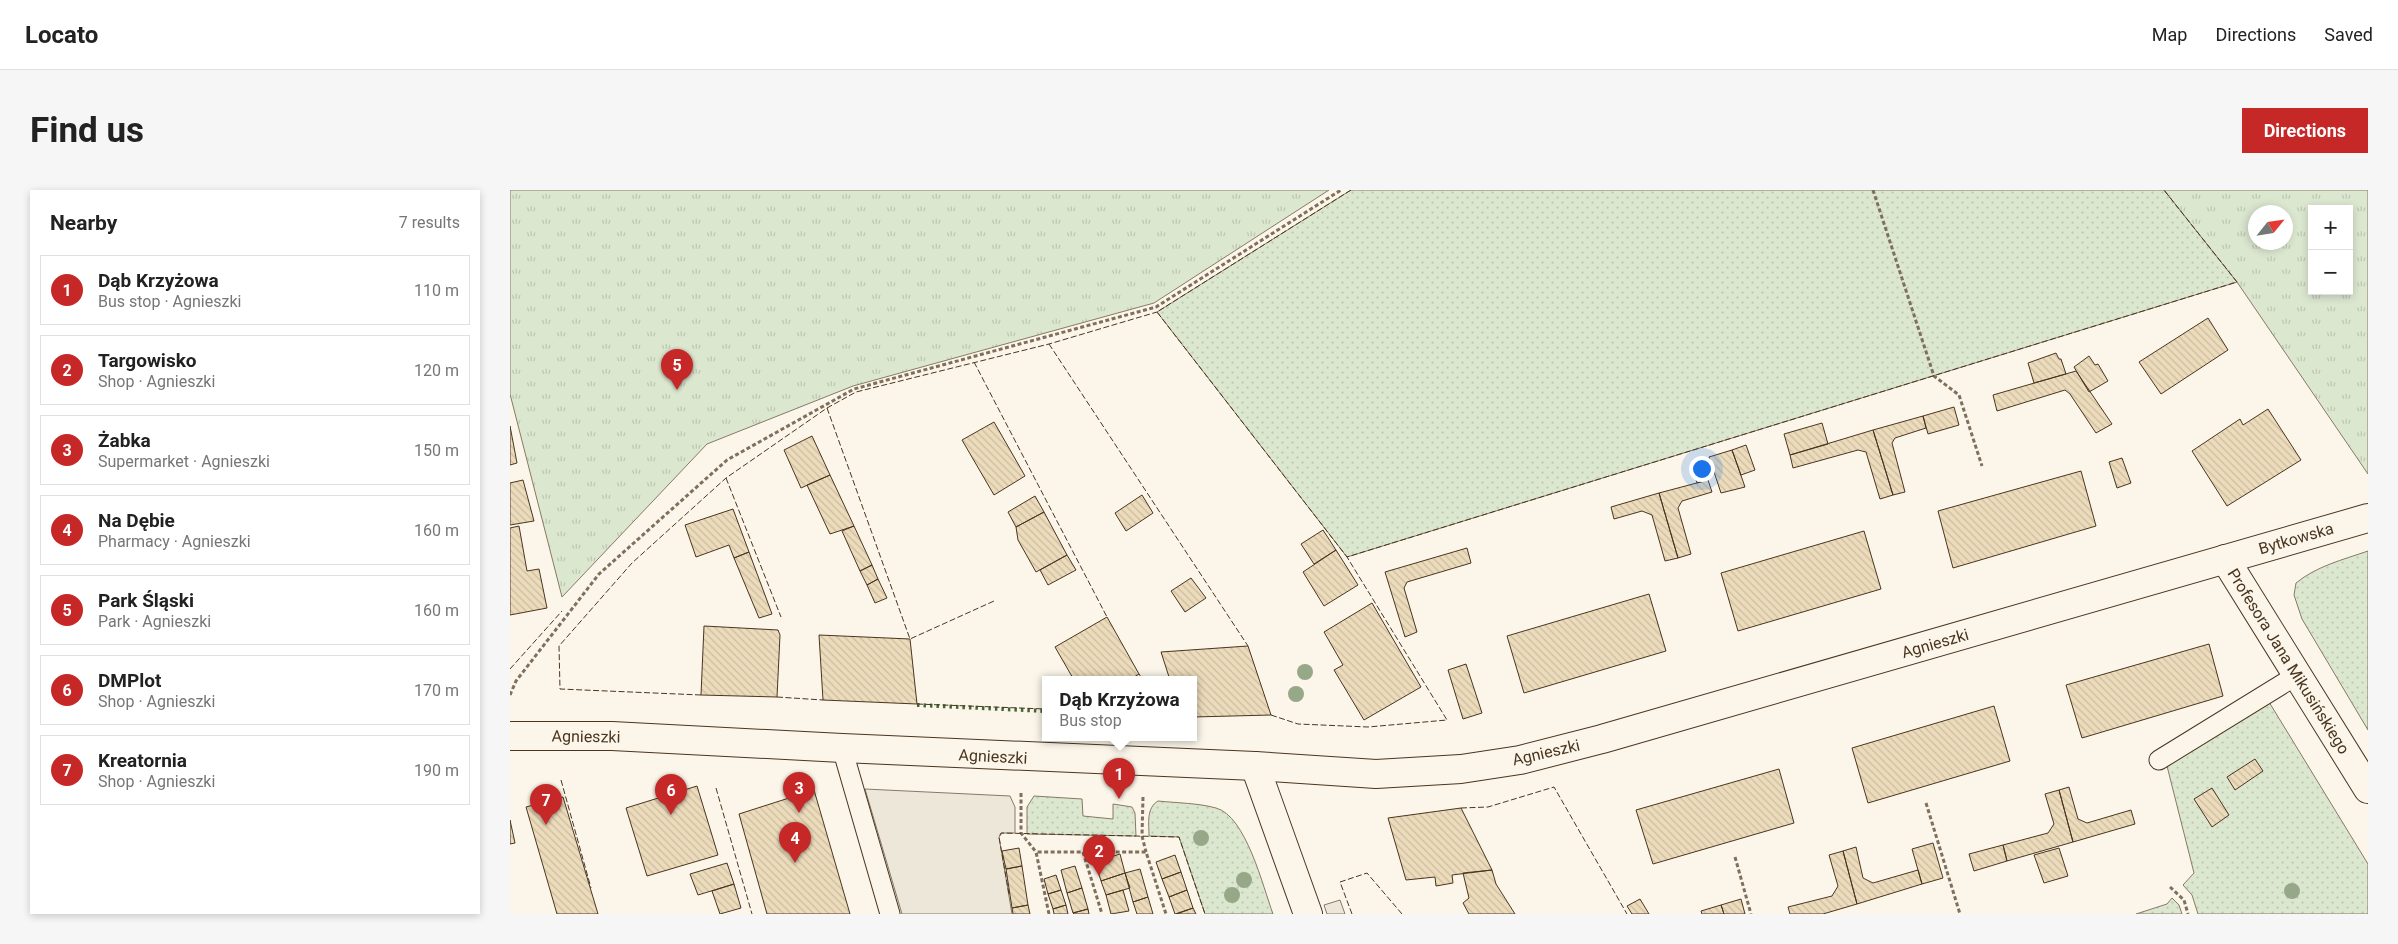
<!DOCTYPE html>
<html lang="en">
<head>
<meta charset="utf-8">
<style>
	body { margin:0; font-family:Roboto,sans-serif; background:#f6f6f6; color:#222 }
	.controls { position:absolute; right:15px; top:15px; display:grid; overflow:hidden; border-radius:0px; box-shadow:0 2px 8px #0003 }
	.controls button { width:45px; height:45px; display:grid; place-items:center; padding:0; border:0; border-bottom:1px solid #e0e0e0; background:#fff; color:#222; font:25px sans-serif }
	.compass { position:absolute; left:1738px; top:15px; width:45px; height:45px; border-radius:50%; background:#fff; box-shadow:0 2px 8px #0003; rotate:60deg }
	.you { position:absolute; left:1191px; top:278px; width:18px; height:18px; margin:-12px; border:4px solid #fff; border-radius:50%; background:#1a73e8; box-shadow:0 0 0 8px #1a73e833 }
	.badge { display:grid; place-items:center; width:32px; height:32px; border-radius:50%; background:#c62828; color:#fff; font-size:16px; font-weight:700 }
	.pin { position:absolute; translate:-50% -41px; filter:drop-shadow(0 1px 2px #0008) }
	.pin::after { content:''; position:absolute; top:26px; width:18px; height:15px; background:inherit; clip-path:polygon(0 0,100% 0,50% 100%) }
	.popup { position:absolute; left:532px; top:486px; width:155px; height:65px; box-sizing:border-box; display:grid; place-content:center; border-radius:0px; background:#fff; filter:drop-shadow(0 1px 4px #0005); font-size:16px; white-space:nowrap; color:#767676 }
	.popup b { font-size:19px; color:#222 }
	.popup::after { content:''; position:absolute; left:50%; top:100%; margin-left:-10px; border:10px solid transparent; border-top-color:#fff }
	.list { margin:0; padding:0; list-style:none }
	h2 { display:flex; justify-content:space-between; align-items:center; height:65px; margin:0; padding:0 20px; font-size:21px }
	h2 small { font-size:16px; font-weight:400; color:#767676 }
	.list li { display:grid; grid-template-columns:32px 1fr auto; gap:15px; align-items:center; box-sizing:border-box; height:70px; margin:0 10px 10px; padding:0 10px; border:1px solid #e0e0e0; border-radius:0px }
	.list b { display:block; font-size:19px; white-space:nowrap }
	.list p { margin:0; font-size:16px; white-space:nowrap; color:#767676 }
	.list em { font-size:16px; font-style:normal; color:#767676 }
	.map { position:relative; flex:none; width:1858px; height:724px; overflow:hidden; border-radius:0px }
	header { display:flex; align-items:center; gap:30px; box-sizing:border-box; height:70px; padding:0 25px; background:#fff; border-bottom:1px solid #e0e0e0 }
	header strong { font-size:24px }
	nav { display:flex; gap:28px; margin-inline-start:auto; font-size:18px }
	.intro { display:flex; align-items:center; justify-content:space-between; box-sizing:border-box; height:120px; padding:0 30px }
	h1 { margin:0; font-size:35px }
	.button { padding:12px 22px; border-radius:0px; background:#c62828; color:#fff; font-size:18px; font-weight:700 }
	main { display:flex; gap:30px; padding:0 30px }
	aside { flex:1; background:#fff; border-radius:0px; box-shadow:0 2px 8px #0003 }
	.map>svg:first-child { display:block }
	.grass { fill:url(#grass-dots); stroke:#887966 }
	.park { fill:url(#park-tufts); stroke:#887966; fill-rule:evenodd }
	.parking { fill:#ede7d9; stroke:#887966 }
	.building { fill:url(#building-back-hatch); stroke:#4a3520 }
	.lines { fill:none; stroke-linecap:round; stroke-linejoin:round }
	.lane-casing { stroke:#4a3520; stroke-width:21 }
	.street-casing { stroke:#4a3520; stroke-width:30 }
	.secondary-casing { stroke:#4a3520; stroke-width:30 }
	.path { stroke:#7f6f5c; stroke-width:3; stroke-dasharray:4 2.5; stroke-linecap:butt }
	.lane { stroke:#fbf6e9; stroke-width:19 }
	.street { stroke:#fbf6e9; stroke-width:28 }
	.secondary { stroke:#fbf6e9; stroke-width:28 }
	.hedge { stroke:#436837; stroke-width:4; stroke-dasharray:2.5 4; stroke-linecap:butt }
	.fence { stroke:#4a3520; stroke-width:1; stroke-dasharray:6 2.5; stroke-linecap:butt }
	.tree { fill:#96a887 }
	.labels { text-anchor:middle; stroke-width:4; stroke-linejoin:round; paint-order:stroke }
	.street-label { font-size:16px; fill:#4a3520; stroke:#fbf6e9 }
</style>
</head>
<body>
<header>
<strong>Locato</strong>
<nav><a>Map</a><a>Directions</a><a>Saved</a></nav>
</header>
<div class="intro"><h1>Find us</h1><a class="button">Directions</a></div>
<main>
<aside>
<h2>Nearby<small>7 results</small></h2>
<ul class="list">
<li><span class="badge">1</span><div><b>Dąb Krzyżowa</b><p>Bus stop · Agnieszki</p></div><em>110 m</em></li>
<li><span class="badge">2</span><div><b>Targowisko</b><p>Shop · Agnieszki</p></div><em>120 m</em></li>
<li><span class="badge">3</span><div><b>Żabka</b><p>Supermarket · Agnieszki</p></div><em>150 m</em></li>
<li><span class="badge">4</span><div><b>Na Dębie</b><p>Pharmacy · Agnieszki</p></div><em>160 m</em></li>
<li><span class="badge">5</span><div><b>Park Śląski</b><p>Park · Agnieszki</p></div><em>160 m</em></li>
<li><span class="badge">6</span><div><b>DMPlot</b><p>Shop · Agnieszki</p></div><em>170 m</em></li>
<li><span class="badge">7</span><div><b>Kreatornia</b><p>Shop · Agnieszki</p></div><em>190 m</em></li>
</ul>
</aside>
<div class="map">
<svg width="1858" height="724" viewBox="0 0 1858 724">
	<defs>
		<pattern id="grass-dots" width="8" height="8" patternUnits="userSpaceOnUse" patternTransform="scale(1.25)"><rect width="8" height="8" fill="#dce7d0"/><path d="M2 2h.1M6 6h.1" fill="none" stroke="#bec7b2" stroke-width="1.8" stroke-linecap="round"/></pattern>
		<pattern id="park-tufts" width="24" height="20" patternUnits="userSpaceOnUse" patternTransform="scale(1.25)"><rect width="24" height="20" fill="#dce7d0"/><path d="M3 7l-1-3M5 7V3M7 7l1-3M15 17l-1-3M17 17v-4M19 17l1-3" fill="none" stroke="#bec7b2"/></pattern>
		<pattern id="building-back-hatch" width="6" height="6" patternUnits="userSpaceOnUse" patternTransform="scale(1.25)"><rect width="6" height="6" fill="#ecdcbc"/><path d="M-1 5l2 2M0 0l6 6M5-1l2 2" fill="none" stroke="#ccbda1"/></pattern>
	</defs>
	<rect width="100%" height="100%" fill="#fbf6e9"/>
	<path class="grass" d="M841,0H1654L1727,92L837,367L647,122Z
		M1858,361V540L1792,429L1784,405L1786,393C1807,376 1832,370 1858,361Z
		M1759,512L1858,674V724H1688L1682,705L1673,695L1684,683L1657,576Z
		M524,606L572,609L573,626L603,629V614L622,617L625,623L626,646L517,644V617Z
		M648,611C667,613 688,613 706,618C736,626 753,697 763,724H695L669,647L639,646C639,634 636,618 648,611Z
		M1662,708L1669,715L1672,724H1626L1657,714Z"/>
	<path class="park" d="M0,0H819L644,113L343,196L197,254L52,407L0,204Z
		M1654,0H1858V284L1727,92ZM1802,19H1839V101H1802ZM1746,22H1776V52H1746Z"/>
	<path class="parking" d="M355,599L500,606L505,617V643H492L489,647L502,724H392Z
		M830,710L835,724H817L814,715Z"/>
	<path class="building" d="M1698,128L1718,160L1651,204L1629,172Z
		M1546,163L1549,169H1551L1556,184L1524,193L1518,173Z
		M1579,166L1585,175L1588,174L1598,191L1579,202L1564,177Z
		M1566,181L1602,234L1586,243L1560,204L1555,200L1487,221L1483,205Z
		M1444,217L1449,235L1418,244L1413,226Z
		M1758,219L1791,270L1717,316L1682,261L1730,229L1733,235Z
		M1413,226L1416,238L1385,248L1382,253L1395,302L1383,305L1363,240Z
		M484,232L515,286L484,305L452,250Z
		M1312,233L1318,254L1280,265L1274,244Z
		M0,236L7,273L0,275Z
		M1363,240L1383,305L1370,309L1356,262L1348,260L1283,278L1280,265Z
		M302,246L320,285L291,298L274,260Z
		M1236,255L1245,280L1231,285L1222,260Z
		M1222,260L1235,297L1211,303L1199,267Z
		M1612,268L1621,293L1607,298L1599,272Z
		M1194,277L1198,290L1187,293L1183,280Z
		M1571,281L1586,336L1443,378L1428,321Z
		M320,285L344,336L320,344L297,295Z
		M13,290L24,331L0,335V293Z
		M1198,290L1202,302L1172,311L1168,318L1181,364L1168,368L1149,303Z
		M1149,303L1168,368L1155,371L1142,325L1132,321L1104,329L1101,317Z
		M632,305L643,323L616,341L605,323Z
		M525,306L534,322L506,337L498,322Z
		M223,319L239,362L224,368L219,355L186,367L175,335Z
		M534,322L557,365L526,382L508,350L506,337Z
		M9,336L17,381L29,379L37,418L0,425V338Z
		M344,336L362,375L350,381L332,341Z
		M813,340L826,360L804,374L791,354Z
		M1354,341L1371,399L1228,441L1211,383Z
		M957,358L961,373L897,392L894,398L907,442L895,447L875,382Z
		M826,360L848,395L814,416L793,382Z
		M239,362L262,424L249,428L224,368Z
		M557,365L566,380L538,395L530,380Z
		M362,375L368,389L357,395L350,381Z
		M681,388L696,408L675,422L661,401Z
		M368,389L377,408L365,413L357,395Z
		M1139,404L1156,461L1014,503L997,446Z
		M862,413L911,497L854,530L824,480L833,475L814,442Z
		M597,427L629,484L619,490H564L545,457Z
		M194,436L268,440L270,445L267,507L191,505Z
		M309,445L400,449L407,514L313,510Z
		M1699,454L1713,506L1572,548L1556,495Z
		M738,456L761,525L683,527V490H660L651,462Z
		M956,474L972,523L953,529L938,480Z
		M1484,516L1500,571L1358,613L1342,558Z
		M1745,569L1753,581L1725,600L1717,587Z
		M1269,579L1284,633L1143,674L1126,620Z
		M187,596L208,665L137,686L116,618Z
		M1559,597L1568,629L1577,633L1621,620L1625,634L1563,652L1549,600Z
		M1702,598L1719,625L1702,637L1684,609Z
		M304,600L340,724H257L229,624Z
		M1549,600L1563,652L1497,671L1493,655L1538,643L1544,634L1535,604Z
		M53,607L88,724H47L16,617Z
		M951,618L982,680L942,685L943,693L926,696L925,687L896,690L878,628Z
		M0,630L5,653L0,654Z
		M1423,653L1433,688L1412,694L1402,659Z
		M1493,655L1497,671L1464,681L1459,664Z
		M1346,657L1353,688L1363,693L1408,680L1412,694L1347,714L1333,661Z
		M509,658L512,676L496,679L492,661Z
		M1549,658L1558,686L1534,693L1524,665Z
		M1333,661L1347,714L1313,724H1280L1278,717L1322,706L1328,696L1319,665Z
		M610,664L615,683L591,691L585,672Z
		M665,665L671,682L652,689L646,672Z
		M217,673L224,694L188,705L180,684Z
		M512,676L518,715L502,718L496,679Z
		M565,676L572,698L557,703L551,680Z
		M630,679L638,707L623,712L615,683Z
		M982,680L986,694L1005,724H959L953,713L959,708L953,683Z
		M671,682L677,700L659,707L652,689Z
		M615,683L620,698L596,705L591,691Z
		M546,685L551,700L538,704L534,689Z
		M224,694L231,718L210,724L202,701Z
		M572,698L578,719L563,723L557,703Z
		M551,700L556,715L543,719L538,704Z
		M613,700L619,721L601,724L596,705Z
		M677,700L683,718L665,724L659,707Z
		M638,707L643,724H627L623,712Z
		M1130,709L1139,724H1122L1117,716Z
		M1231,709L1235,724H1214L1211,715Z
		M518,715L520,724H503L502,718Z
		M556,715L558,724H544L543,719Z
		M1211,715L1214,724H1192L1191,721Z
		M683,718L686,724H667Z
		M578,719L579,724H564L563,723Z"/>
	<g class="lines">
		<defs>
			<path id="lane" d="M332,558L380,724
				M1649,570L1787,485"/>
			<path id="street" d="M1715,369L1858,599
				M745,576L798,724"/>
			<path id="secondary" d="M0,546H102L332,558L745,576L866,584L951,579L1010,570L1092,549L1858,328"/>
		</defs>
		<use href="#lane" class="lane-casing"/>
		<use href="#street" class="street-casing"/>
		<use href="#secondary" class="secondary-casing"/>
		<path class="path" d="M1363,0L1424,186L1449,205L1472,276
			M0,505L6,491L89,384L217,270L344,199L646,117L831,0
			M511,603V643L526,662
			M633,607L632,646L636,662
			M1416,613L1450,724
			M573,662L592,724
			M1225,667L1241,724
			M1660,697L1674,710L1678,724
			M539,724L526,662H636L656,724"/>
		<use href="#lane" class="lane"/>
		<use href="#street" class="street"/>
		<use href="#secondary" class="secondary"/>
		<path class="hedge" d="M407,515L535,521"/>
		<path class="fence" d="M841,0L647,122L837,367L1727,92L1654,0
			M539,154L738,456
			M464,172L597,427
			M317,218L400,449L484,411
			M216,288L271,427
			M0,479L52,421
			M629,484L633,490
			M191,505L50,499L49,456L122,373L216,288L317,218L346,202L539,154L647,122
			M267,507L313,510
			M407,514L535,519
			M761,525L788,534L858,537L937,530L837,367
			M51,590L81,698
			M206,598L242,724
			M951,618L978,617L1044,597L1117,724
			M499,704L489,647L491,643L669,647L695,724
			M842,724L830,692L857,683L892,724"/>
	</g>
	<g class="tree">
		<circle cx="795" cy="482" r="8"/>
		<circle cx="786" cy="504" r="8"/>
		<circle cx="691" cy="648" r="8"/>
		<circle cx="734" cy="690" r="8"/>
		<circle cx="1782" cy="701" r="8"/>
		<circle cx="722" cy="705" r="8"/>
	</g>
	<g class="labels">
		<g class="street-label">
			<text transform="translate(1786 348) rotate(-16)" y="6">Bytkowska</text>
			<text transform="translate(1425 453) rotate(-16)" y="6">Agnieszki</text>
			<text transform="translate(1779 471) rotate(58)" y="6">Profesora Jana Mikusińskiego</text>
			<text transform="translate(76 546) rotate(1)" y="6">Agnieszki</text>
			<text transform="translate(1036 562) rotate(-13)" y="6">Agnieszki</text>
			<text transform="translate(483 566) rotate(3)" y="6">Agnieszki</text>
		</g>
	</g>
</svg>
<div class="controls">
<button>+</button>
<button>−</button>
</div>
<svg class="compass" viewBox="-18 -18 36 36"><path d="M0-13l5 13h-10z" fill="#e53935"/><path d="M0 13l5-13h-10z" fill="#767676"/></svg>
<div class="you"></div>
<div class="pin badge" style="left:609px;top:609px">1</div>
<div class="popup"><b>Dąb Krzyżowa</b>Bus stop</div>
<div class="pin badge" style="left:589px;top:686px">2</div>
<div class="pin badge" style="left:289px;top:623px">3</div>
<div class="pin badge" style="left:285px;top:673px">4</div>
<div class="pin badge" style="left:167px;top:200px">5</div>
<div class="pin badge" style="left:161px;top:625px">6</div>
<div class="pin badge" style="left:36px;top:635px">7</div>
</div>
</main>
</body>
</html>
